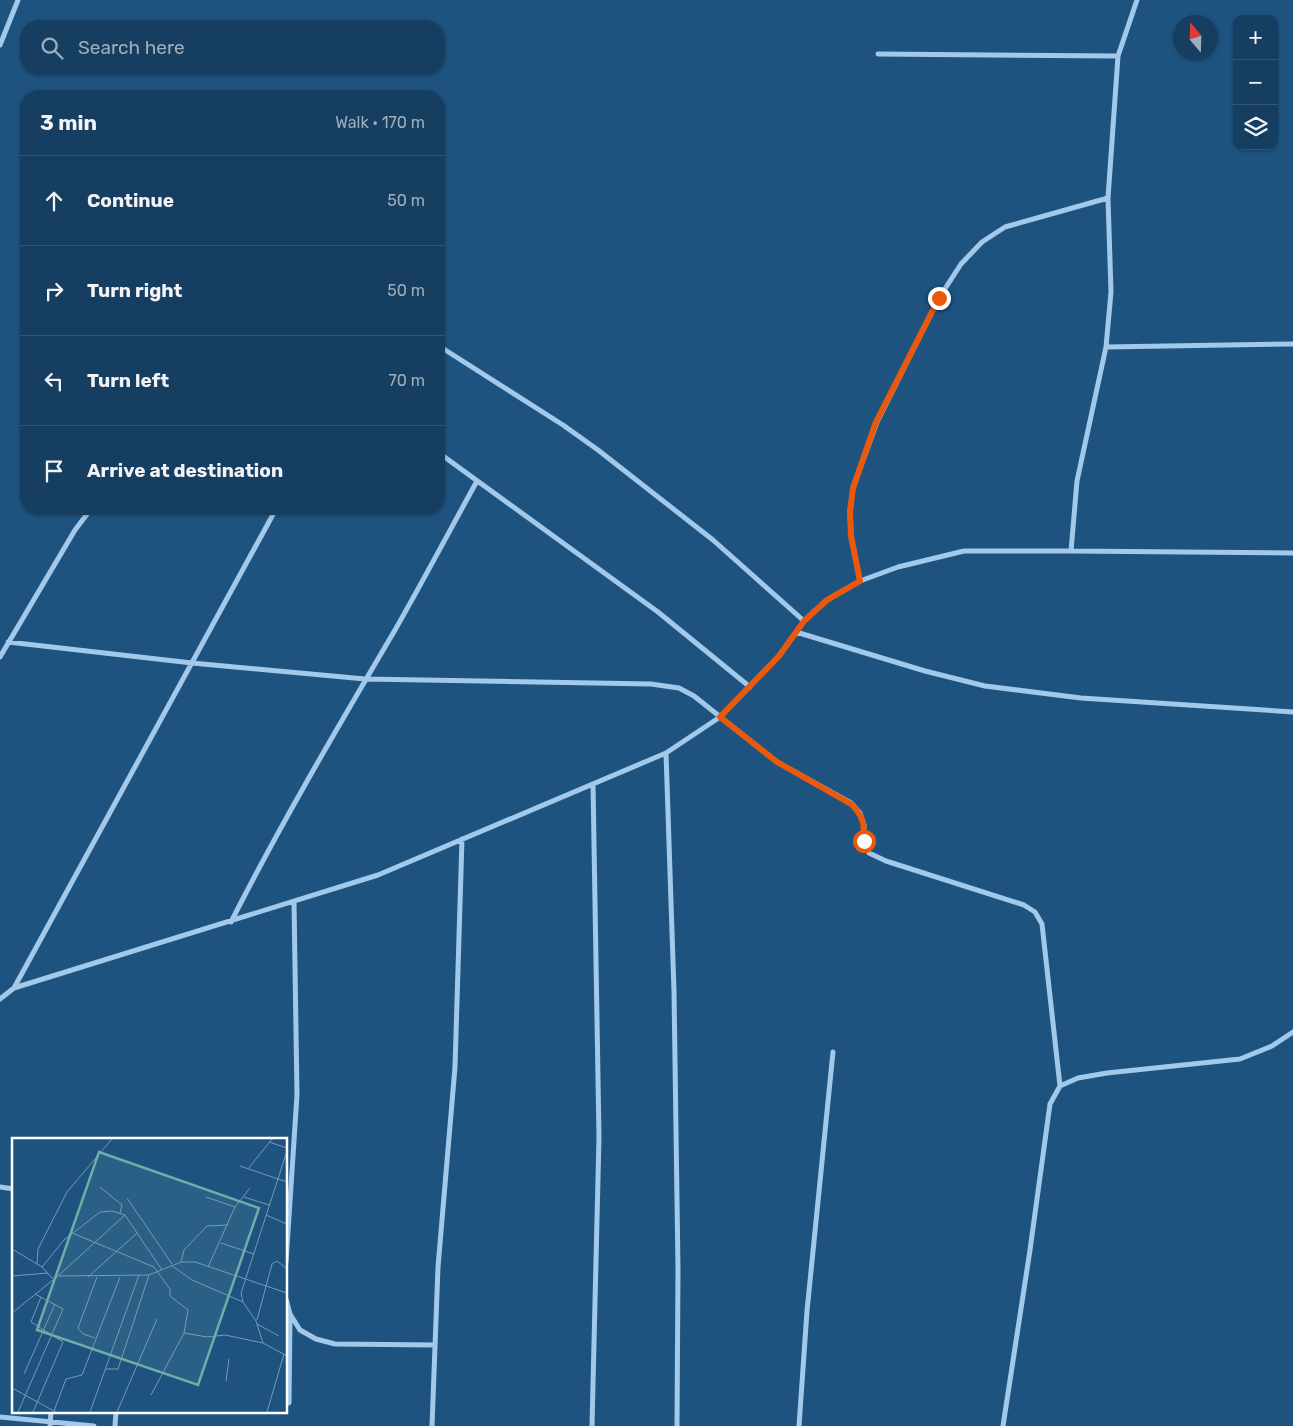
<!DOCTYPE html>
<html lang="en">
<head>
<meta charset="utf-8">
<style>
	body { margin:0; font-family:Rubik,sans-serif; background:#1f4566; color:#f1f3f6 }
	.controls { position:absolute; right:15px; top:15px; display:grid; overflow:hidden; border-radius:10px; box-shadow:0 1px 4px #0004 }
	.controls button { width:45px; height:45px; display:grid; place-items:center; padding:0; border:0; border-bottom:1px solid #355775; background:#163e60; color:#f1f3f6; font:25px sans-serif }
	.compass { position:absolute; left:1173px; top:15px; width:45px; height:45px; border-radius:50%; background:#163e60; box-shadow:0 1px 4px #0004; rotate:341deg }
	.stop { position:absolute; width:15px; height:15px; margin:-11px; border:4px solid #ea580c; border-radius:50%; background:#fff }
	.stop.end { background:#ea580c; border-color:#fff; box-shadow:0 1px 5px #0008 }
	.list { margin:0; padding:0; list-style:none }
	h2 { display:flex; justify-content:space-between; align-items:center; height:65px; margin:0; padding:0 20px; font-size:21px }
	h2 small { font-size:16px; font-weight:400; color:#9eaebd }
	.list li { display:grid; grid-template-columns:32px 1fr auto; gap:15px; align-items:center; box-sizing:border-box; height:90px; padding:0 20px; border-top:1px solid #355775 }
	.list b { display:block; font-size:19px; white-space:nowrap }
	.list em { font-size:16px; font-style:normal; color:#9eaebd }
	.icon { flex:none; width:28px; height:28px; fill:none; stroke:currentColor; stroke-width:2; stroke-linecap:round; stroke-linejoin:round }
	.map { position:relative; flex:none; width:1293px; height:1426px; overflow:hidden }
	.search { position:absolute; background:#163e60; box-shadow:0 1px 4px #0004; left:20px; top:20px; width:425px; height:55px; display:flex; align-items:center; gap:12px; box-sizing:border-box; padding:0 18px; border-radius:20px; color:#9eaebd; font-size:19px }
	.panel { position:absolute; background:#163e60; box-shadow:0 1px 4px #0004; left:20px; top:90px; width:425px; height:425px; border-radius:20px }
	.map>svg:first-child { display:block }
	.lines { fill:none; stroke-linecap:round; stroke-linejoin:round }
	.street { stroke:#a2c9e9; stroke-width:5 }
	.route { stroke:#ea580c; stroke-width:6 }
	.inset-road { fill:none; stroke:#7898b3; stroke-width:1 }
	.view { fill:#6fada8; fill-opacity:0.15; stroke:#6fada8; stroke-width:2.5 }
	.inset-edge { fill:none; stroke:#fff; stroke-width:2.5 }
</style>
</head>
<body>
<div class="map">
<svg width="1293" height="1426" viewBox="0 0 1293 1426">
	<rect width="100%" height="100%" fill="#1e5380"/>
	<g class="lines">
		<path class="street" d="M0,45L18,0
			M878,54L1118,56
			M439,346L563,425L598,450L713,540L804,621
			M1106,347L1293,344
			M439,453L658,612L750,687
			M1071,551L1077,481L1106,347L1111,292L1108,198L1118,56L1137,0
			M860,581L851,536L850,511L853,488L877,422L939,298L961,264L982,242L1005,227L1108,198
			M796,632L925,671L985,686L1081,698L1293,712
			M8,642L192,663L365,679L651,684L679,688L694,696L777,762L851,803L860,813L864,825V841L869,853L886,861L1024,905L1035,912L1042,924L1060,1086
			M0,657L75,530L91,509
			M666,753L674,991L678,1269L677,1426
			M231,922C281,823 338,727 395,630C423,581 450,530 477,481
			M14,988L276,509
			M0,999L14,988L378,875L666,753L720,717L779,656L804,621L827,600L860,581L898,567L964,551H1071L1293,553
			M0,1187L14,1189
			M286,1262L297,1095L294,902
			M286,1299L290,1314L300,1330L316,1339L335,1344L435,1345
			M289,1403L290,1315
			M0,1417L94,1426
			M50,1426L51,1412
			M115,1426L116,1412
			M432,1426L438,1267L455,1067L462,839
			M592,1426L599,1137L593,784
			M799,1426L807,1311L833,1052
			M1003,1426L1030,1250L1050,1104L1060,1086L1078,1078L1107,1073L1240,1059L1272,1046L1293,1032"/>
	</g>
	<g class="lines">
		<path class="route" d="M864,841C864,823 864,817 851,804L777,762L720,717L779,656L804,621L827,600L860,581L851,536L850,512L853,488L876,422L939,298"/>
	</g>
	<g transform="translate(12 1138)">
		<rect width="275" height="275" fill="#1e5380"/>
		<path class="inset-road" d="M257,4L275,10M275,13L229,155L231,164L244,183L251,205L275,218M228,28L275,44M236,31L260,1M88,49L110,67L108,75M194,59L223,69M232,59L257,67M115,60L160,126M254,77L275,86M60,95L142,129L158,151V158L176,172L172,195M209,105L242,116M0,111L30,129L41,141M169,124L172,112L195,88L216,87M25,126L26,111L55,54L100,1M159,127L180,142L231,164M30,129L52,102L88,74L100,73L113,77M196,129L223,69L238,50M0,138L36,135M46,138L113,77L150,132M76,139L125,95M0,175L46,138L137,137L169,124H183L275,155M245,182L260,126L265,123L275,131M245,186L267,198M83,200L71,196L66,190L85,139M94,231H106L137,137M12,236L43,166M214,243L217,221M0,250L44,274M139,257L172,195L195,199L213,197L251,205M42,273L54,241L70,237L108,139M6,274L51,171L23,156M21,274L51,204L19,184L29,159M78,274L127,137M105,274L145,181M255,274L272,216"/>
		<path class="view" d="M87,14L247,70L186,247L25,192Z"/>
		<rect width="275" height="275" class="inset-edge"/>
	</g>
</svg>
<div class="controls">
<button>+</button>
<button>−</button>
<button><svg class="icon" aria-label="layers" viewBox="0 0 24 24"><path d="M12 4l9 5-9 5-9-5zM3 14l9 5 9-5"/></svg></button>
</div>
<svg class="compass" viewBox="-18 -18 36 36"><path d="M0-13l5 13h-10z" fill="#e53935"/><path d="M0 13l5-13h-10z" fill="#9eaebd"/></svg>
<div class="stop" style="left:864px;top:841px"></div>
<div class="stop end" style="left:939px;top:298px"></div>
<div class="search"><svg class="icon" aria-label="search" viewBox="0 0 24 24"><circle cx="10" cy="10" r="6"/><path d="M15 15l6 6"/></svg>Search here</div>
<section class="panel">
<h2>3 min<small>Walk · 170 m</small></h2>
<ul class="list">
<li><svg class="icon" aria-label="ahead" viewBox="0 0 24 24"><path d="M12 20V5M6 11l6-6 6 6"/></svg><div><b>Continue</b></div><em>50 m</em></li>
<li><svg class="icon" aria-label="right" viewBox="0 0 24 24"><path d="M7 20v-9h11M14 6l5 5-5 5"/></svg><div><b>Turn right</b></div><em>50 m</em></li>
<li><svg class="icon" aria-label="left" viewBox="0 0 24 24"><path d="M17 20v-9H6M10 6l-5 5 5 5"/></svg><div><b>Turn left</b></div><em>70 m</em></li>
<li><svg class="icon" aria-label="arrive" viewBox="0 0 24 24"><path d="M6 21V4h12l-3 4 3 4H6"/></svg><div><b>Arrive at destination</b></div></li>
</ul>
</section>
</div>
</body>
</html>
